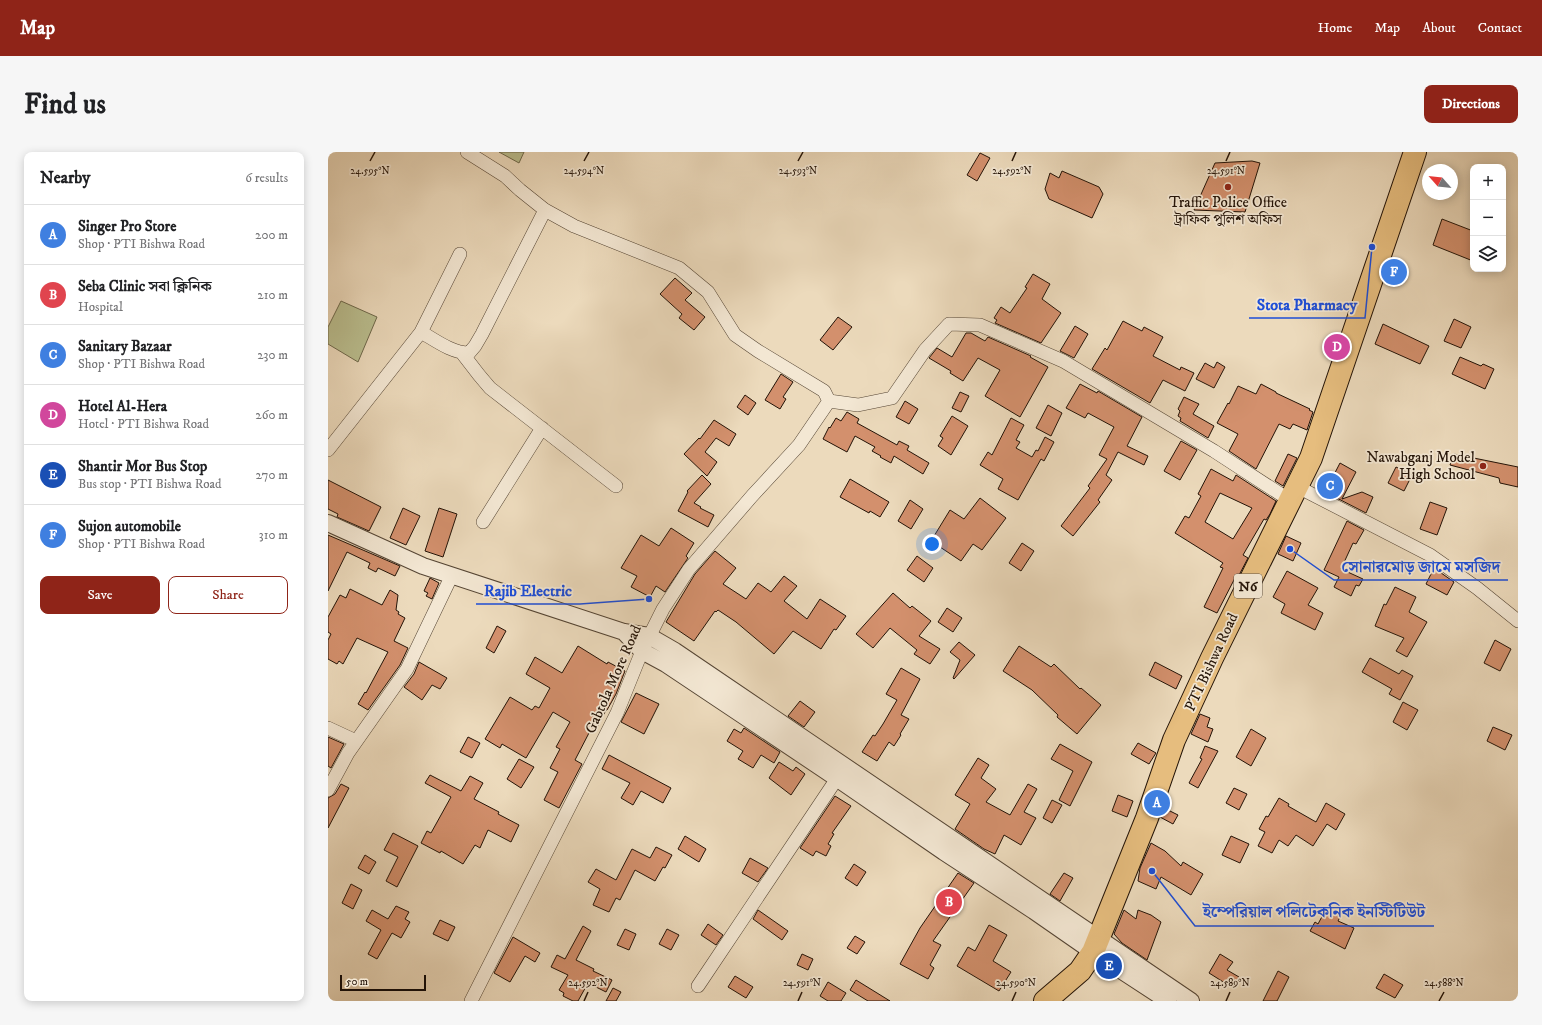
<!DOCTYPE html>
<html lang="en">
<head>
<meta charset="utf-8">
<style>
	body { margin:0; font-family:"IM FELL DW Pica","Noto Serif Bengali",serif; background:#f6f6f6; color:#202124 }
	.controls { position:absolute; right:12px; top:12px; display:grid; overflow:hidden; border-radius:8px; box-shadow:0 2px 10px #0003 }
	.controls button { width:36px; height:36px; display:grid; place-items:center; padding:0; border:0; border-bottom:1px solid #e0e0e0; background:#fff; color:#202124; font:20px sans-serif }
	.compass { position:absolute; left:1094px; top:12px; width:36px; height:36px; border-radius:50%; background:#fff; box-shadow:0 2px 10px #0003; rotate:297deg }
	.scale { position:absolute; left:12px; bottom:10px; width:86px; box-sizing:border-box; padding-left:4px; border:2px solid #231307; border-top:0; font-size:11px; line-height:14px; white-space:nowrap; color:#231307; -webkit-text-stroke:3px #f3e7d3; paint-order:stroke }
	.you { position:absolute; left:604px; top:392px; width:14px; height:14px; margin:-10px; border:3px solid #fff; border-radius:50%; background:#1a73e8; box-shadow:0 0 0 6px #1a73e833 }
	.badge { display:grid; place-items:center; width:26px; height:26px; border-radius:50%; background:#8f2418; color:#fff; font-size:13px; font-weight:700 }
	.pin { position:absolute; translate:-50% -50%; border:2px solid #fff; box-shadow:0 1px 4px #0006 }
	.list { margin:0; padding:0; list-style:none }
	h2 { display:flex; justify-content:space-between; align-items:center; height:52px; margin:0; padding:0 16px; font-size:17px }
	h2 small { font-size:13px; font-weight:400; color:#757577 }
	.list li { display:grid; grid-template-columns:26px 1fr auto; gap:12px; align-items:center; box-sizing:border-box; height:60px; padding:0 16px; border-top:1px solid #e0e0e0 }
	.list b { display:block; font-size:15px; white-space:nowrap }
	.list p { margin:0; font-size:13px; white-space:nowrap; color:#757577 }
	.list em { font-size:13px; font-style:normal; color:#757577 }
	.actions { display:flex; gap:8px; padding:12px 16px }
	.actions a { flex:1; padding:9px 0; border:1px solid #8f2418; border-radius:8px; text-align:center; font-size:14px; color:#8f2418 }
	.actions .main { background:#8f2418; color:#fff }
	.icon { flex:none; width:22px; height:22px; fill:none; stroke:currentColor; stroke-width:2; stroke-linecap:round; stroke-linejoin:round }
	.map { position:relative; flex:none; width:1190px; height:849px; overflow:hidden; border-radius:8px }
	header { display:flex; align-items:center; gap:24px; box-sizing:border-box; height:56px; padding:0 20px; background:#8f2418; color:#fff }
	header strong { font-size:19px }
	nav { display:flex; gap:22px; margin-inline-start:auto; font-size:14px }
	.intro { display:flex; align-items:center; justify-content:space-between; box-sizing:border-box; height:96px; padding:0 24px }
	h1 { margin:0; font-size:28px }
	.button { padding:10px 18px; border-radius:8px; background:#8f2418; color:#fff; font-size:14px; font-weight:700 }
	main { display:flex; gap:24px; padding:0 24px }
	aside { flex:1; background:#fff; border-radius:8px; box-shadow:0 2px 10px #0003 }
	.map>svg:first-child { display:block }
	.green { fill:#babe8f; stroke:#6e684b }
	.building { fill:#d3906d; stroke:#231307; fill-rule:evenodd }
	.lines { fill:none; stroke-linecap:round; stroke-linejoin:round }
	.minor-casing { stroke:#554534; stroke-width:14 }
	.tertiary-casing { stroke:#554534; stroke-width:18 }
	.trunk-casing { stroke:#231307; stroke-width:24 }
	.minor { stroke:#f3e7d3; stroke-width:13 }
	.tertiary { stroke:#f3e7d3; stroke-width:16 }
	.trunk { stroke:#e6bd7e; stroke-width:22 }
	.ticks { fill:none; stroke:#231307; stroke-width:1.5 }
	.poi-dot { fill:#8f2418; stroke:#f3e7d3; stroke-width:1.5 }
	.labels { text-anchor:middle; stroke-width:3.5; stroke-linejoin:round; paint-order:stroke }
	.shield { fill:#f3e7d3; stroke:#615344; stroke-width:1 }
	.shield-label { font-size:14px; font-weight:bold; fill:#231307 }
	.poi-label { font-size:15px; fill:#231307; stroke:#f3e7d3 }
	.street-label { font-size:15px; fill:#231307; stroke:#f3e7d3 }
	.ticks-label { font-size:10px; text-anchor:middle; fill:#231307; stroke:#f3e7d3; stroke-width:3.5; stroke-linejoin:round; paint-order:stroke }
	.leader { fill:none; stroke:#1d4ed8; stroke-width:1.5 }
	.callout-dot { fill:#1d4ed8; stroke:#f3e7d3; stroke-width:1.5 }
	.callout-label { font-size:16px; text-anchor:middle; font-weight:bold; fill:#1d4ed8; stroke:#f3e7d3; stroke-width:3.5; stroke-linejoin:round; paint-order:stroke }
</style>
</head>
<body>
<header>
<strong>Map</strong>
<nav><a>Home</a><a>Map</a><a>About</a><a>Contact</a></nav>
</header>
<div class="intro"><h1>Find us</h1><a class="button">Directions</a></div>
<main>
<aside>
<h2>Nearby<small>6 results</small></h2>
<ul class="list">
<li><span class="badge" style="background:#3f7fe0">A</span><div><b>Singer Pro Store</b><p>Shop · PTI Bishwa Road</p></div><em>200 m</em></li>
<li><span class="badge" style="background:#e0444e">B</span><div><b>Seba Clinic সবা ক্লিনিক</b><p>Hospital</p></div><em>210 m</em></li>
<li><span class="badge" style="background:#3f7fe0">C</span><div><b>Sanitary Bazaar</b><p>Shop · PTI Bishwa Road</p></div><em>230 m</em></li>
<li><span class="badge" style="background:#d1479c">D</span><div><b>Hotel Al-Hera</b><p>Hotel · PTI Bishwa Road</p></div><em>260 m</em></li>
<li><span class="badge" style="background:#1a4fb4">E</span><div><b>Shantir Mor Bus Stop</b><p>Bus stop · PTI Bishwa Road</p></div><em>270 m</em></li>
<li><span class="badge" style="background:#3f7fe0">F</span><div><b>Sujon automobile</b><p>Shop · PTI Bishwa Road</p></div><em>310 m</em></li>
</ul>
<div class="actions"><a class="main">Save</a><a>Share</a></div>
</aside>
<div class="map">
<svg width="1190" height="849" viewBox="0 0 1190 849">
	<rect width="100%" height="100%" fill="#ecdabc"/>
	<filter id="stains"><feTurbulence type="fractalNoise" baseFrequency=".005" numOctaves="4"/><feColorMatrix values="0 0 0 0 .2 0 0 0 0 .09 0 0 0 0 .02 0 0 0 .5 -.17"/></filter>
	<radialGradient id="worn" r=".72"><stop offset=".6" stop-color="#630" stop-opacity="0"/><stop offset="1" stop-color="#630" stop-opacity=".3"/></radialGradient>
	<path class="green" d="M171,0H196L191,11Z
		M13,149L49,165L30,210L0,192V175Z"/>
	<path class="building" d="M652,1L662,6L649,29L639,23Z
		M924,9L932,11L917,60L866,58L887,11Z
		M734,19L771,35L775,42L764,66L721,47L717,37L722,21L731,26Z
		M1114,67L1145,79V109L1105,93Z
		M705,122L722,132L714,147L733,161L713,191L667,171L669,168L666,166L673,155L682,161L699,136L697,135Z
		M347,126L364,141L357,148L377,165L366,178L351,166L354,162L332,142Z
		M510,165L524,175L505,198L492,188Z
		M1126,167L1143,175L1133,196L1116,189Z
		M795,169L814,179L816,175L835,185L825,204L852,218L853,215L866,221L857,239L835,228L822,251L764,217L777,196L779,198Z
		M1055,172L1101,194L1092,212L1047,192Z
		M747,174L760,182L746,206L732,199Z
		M638,181H643L657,189L660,185L703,204L702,205L720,215L692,265L657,244L672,218L650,206L635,229L622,221L623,219L601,206L609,196L624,205Z
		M1132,205L1153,214L1155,212L1166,217L1157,237L1124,222Z
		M889,210L897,215L886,236L868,227L877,211L886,216Z
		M453,222L465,230L455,245L458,247L452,257L437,248Z
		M752,232L769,241L770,239L814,265L799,294L820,304L816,313L790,300L778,323L784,328L770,348L772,350L745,384L733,374L762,336L760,334L779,307L771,303L786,275L760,261L757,266L738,256Z
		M933,232L948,240V241L982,257L981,258L985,260L979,278L965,272L962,277L951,272L928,317L901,299L910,282L889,271L900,251L901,252L910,234L928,242Z
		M632,240L641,244L633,260L624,256Z
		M417,243L428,251L420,263L409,255Z
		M856,245L871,252L865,262L886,274L880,286L852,269L853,266L850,264L852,259L850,257Z
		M577,249L590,257L581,272L568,265Z
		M720,253L734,261L723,284L708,276Z
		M519,260L531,267L529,271L569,293L571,289L581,294L579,298L601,311L595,322L566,304L563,311L552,305L553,304L544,299L547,295L527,284L519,300L495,287L501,275L502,276L508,266L513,269Z
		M624,264L640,274L623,303L610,294L615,286L612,284Z
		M683,266L696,273L688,288L692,290L688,296L704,305L708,298L710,299L717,285L726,290L716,309L713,307L690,348L670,337L675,327L652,313L660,300L664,303Z
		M386,268L408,282L401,294L388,286L377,300L389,310L379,324L356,302L371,286L372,287Z
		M853,289L869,298L852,328L836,319Z
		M960,302L969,306L955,334L947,329Z
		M1126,302L1190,315V335L1172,331L1171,326L1122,313Z
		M1012,311L1028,320L1014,347L1034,340L1045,345L1038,361L997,340Z
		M1068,315L1084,323L1076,339L1060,331Z
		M883,317L905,329L908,323L948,349L942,362L938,368L936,367L915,403L920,406L910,425L908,424L889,461L876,455L895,416L892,415L895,411L847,381L857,364L861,366L873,344L870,342ZM892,341L924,356L905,387L877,370Z
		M374,323L383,332L366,351L373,355L372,356L386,363L380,375L350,359L360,340L359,339Z
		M522,327L561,350L552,365L542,359L541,361L512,345Z
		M0,328L53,355L41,379L9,365L10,362L0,357Z
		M652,346L678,366L654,398L645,392L633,409L603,389L622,358L636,367Z
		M582,348L595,357L583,377L570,369Z
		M1102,350L1119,356L1109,383L1092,377Z
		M75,356L92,364L78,393L62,386Z
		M111,356L129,362L115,405L97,399Z
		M1019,369L1036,378L1028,392L1025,391L1013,417L1035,427L1031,434L1028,433L1023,444L1006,435L1011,425L996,418Z
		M343,376L366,391L358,404L360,406L337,440L328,434L322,445L303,435L309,424L293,416L313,383L331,394Z
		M0,383L72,414L67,424L50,416L48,420L40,416L42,411L19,400L0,439Z
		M958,384L973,391L965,409L950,402Z
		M694,391L706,399L693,419L681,411Z
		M387,399L408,416L395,432L418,447L430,431L443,440L456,424L469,434L456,449L479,467L492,447L518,464L508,478L506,477L493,497L465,479L446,502L408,470L390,458L388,460L387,459L366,489L338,470L367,422Z
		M589,404L605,416L596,430L579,418Z
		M1106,416L1126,430L1119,443L1098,432Z
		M959,419L990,436L980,453L995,461L987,478L953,461L957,452L945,445Z
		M102,426L111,431L104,447L98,444L100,441L96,439Z
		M1067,435L1088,445L1081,460L1099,470L1079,505L1068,499L1076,486L1047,474L1056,452L1058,453Z
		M22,437L54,453L62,438L70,443L68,458L71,460L70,462L77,466L66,489L80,496L72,513L40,558L30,552L37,540L38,541L60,500L29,486L15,512L11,509L9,512L0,507V488L3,482L0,480V465L12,443L18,446Z
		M565,441L582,456L584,454L603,469L591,484L612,497L602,512L586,502L589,498L562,476L545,496L528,482Z
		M619,456L634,466L625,480L610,470Z
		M169,474L178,479L166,501L158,496Z
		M1167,488L1183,497L1172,519L1156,511Z
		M631,490L647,503L626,527L625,526L632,508L622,500Z
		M250,494L279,512L280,510L297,519L288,542L279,558H278L266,581L262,579L247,608L254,612L231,656L216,648L230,620L222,616L232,597L228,595L242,570L225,560L198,606L174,592L172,596L157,587L182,545L204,558L207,554L211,556L222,536L198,522L207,505L234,521Z
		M691,494L723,515L726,512L752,537L753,536L773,553L749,582L729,565L730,563L704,538L675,519Z
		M1042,506L1071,522L1074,518L1085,524L1072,548L1061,542L1064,537L1034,520Z
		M91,510L119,526L112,537L104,533L94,548L76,535L86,522Z
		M827,510L854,524L848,537L821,523Z
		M573,516L592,527L573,563L581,567L572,582L573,583L566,594L561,590L549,609L534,600L545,583L547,584L555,572L569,548L558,542Z
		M308,541L331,552L316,582L293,570Z
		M472,549L487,560L476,575L460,564Z
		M1075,550L1090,558L1079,578L1065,570Z
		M872,562L882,566L879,575L885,577L880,590L863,582Z
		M1165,575L1184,583L1177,598L1159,589Z
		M416,576L452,600L446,611L433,603L425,616L410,607L415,599L399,589L406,577L413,581Z
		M923,577L938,586L923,614L908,605Z
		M0,585L16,592L3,616L0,614Z
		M140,585L152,591L144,606L132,600Z
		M810,591L828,601L821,612L803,602Z
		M732,592L764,610L742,654L731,648L745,619L723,607Z
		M877,594L890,599L870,636L861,631L874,607L872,606Z
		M281,603L343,636L335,651L313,639L305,653L293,646L302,631L274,617Z
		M650,606L661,613L653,626L668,637L658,650L682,663L700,632L709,637L696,660L708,666L693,693L676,683L667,702L656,697L627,677L642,652L627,643Z
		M191,607L206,615L193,636L179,627Z
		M451,610L465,619L468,615L477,622L463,643L441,626Z
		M102,623L133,639L142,624L155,631L146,647L171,660L170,662L191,673L183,690L160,678L152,696L147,693L135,712L113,699L112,701L93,691L99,679L103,681L123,645L97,631Z
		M13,632L21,636L0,676V646L7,642Z
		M906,636L919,642L911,658L898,651Z
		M790,643L805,649L799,665L784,659Z
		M507,644L523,654L504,681L506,682L500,692L503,694L498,704L488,699L485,704L472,696Z
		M951,646L961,652L960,654L988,670L998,651L1017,662L1008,678L999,672L985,694L968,683L960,694L951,688L944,701L930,694L937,680L931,677L938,664L940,665Z
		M724,648L734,653L724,671L715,666Z
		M836,656L850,663L845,672L832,665Z
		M65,681L90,694L69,735L58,729L70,705L56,698Z
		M357,684L378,697L371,710L350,697Z
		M903,684L921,692L912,711L894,703Z
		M823,691L837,699L853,714L855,710L875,722L863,743L833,725L828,737L810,729L812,716Z
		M328,695L344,703L337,716L335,715L327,729L307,718L292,748L288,746L281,760L265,753L272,737L260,730L268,717L288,728L304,697L322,706Z
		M37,703L48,710L41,722L30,716Z
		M422,706L440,716L430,730L414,721Z
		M526,712L538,720L529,734L517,726Z
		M630,721L646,731L605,789L613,793L602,813L606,816L600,827L572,812L592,776Z
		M736,721L745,726L732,749L722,742Z
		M23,732L34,738L25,757L14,751Z
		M68,754L81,760L77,767L82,770L73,786L64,781L49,807L40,802L53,778L38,769L44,758L60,767Z
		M998,757L1012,765L1010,769L1026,776L1017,797L982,779L987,770L990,772Z
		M430,758L460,779L454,788L425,767Z
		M796,758L808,767L810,758L823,763L833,770L819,808L794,791L786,782Z
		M112,768L127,775L120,789L105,782Z
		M380,772L395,783L388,793L373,783Z
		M661,773L679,783L665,809L683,820L671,839L629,814L640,795L647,799Z
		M255,774L263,779L248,808L266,817L265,819L284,828L278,840L260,831L250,849H245L235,844L236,841L231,838L240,823L223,815L229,803L237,807Z
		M297,777L308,782L301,798L289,793Z
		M339,777L351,783L343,798L331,792Z
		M527,784L537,790L529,802L519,796Z
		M185,785L212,801L207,810L197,804L182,830L166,821Z
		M474,802L485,807L480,818L469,813Z
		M892,802L905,810L899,818L911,825L905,836L881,821Z
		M950,819L961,825L949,849H935Z
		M1056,822L1075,833L1067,846L1048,836Z
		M407,824L425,835L418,846L400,835Z
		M528,828L562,849H540L522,838Z
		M500,830L518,841L513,849H500L492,844Z
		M285,836L293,840L288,849H278Z"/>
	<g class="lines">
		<defs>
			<path id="minor" d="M139,0L177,24L192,38L217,58L246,74L351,116L380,140L407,183L430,199L496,239L501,249
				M93,180C107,188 124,201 141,201L147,194L154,182L217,58
				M134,201L151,223L162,236L288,334
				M501,249L530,253L564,246L597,198L621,172L652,173L735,209L886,299L963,349
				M0,298L93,180L132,102
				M970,335L1102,403L1149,436L1190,469
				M155,370L214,276
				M0,576L28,589
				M0,638L20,601L79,517L124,423
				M370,834L514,619
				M143,849L289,561L314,499L335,457L361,417L424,344L471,293L501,249"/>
			<path id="tertiary" d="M0,371L95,414L296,480L321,484L347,499L863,849
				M296,480L314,499L338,512L510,627L616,700L706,759L765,800L840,849"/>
			<path id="trunk" d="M717,849L752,819L765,800L819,666L846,588L884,506L983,306L1087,0"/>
		</defs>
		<use href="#minor" class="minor-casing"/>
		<use href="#tertiary" class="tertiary-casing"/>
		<use href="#trunk" class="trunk-casing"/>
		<use href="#minor" class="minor"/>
		<use href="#tertiary" class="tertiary"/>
		<use href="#trunk" class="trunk"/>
	</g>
	<path class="ticks" d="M42,9L47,0M256,9L261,0M470,9L475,0M684,9L688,0M898,9L902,0M256,849L260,840M470,849L474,840M684,849L688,840M898,849L902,840M1111,849L1116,840"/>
	<g class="poi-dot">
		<circle cx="900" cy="35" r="4"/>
		<circle cx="1155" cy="314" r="4"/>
	</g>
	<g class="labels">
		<rect class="shield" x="906" y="422" width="28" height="24" rx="3"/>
		<g class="shield-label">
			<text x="920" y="439">N6</text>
		</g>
		<g class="poi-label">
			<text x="900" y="55">Traffic Police Office<tspan x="900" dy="17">ট্রাফিক পুলিশ অফিস</tspan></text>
			<text x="1147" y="310" text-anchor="end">Nawabganj Model<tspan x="1147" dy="17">High School</tspan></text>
		</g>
		<g class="street-label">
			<text transform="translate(883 510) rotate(-65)" y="5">PTI Bishwa Road</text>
			<text transform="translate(285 527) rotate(-66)" y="5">Gabtola More Road</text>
		</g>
	</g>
	<g class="ticks-label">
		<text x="42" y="22">24.595°N</text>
		<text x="256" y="22">24.594°N</text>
		<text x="470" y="22">24.593°N</text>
		<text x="684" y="22">24.592°N</text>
		<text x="898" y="22">24.591°N</text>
		<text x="260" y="834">24.592°N</text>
		<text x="474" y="834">24.591°N</text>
		<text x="688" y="834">24.590°N</text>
		<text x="902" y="834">24.589°N</text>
		<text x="1116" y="834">24.588°N</text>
	</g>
	<path class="leader" d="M1044 95L1037 166H921M962 397L1006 428H1180M321 447L252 452H148M824 719L867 774H1106"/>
	<g class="callout-dot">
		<circle cx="1044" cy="95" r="4"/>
		<circle cx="962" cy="397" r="4"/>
		<circle cx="321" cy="447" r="4"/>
		<circle cx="824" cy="719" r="4"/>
	</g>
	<g class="callout-label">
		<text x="979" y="158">Stota Pharmacy</text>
		<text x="1093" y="420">সোনারমোড় জামে মসজিদ</text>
		<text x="200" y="444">Rajib Electric</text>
		<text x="986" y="765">ইম্পেরিয়াল পলিটেকনিক ইনস্টিটিউট</text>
	</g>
	<rect width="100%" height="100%" filter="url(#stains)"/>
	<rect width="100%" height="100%" fill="url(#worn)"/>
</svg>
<div class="controls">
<button>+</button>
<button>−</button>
<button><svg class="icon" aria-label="layers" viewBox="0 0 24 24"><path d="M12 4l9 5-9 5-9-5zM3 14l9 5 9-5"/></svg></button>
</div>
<svg class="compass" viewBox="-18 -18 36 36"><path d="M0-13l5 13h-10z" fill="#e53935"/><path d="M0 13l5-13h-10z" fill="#757577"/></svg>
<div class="scale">50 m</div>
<div class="you"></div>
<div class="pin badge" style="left:829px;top:651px;background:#3f7fe0">A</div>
<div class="pin badge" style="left:621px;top:750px;background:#e0444e">B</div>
<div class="pin badge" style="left:1002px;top:334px;background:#3f7fe0">C</div>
<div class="pin badge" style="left:1009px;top:195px;background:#d1479c">D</div>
<div class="pin badge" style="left:781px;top:814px;background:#1a4fb4">E</div>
<div class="pin badge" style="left:1066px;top:120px;background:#3f7fe0">F</div>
</div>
</main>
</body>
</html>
